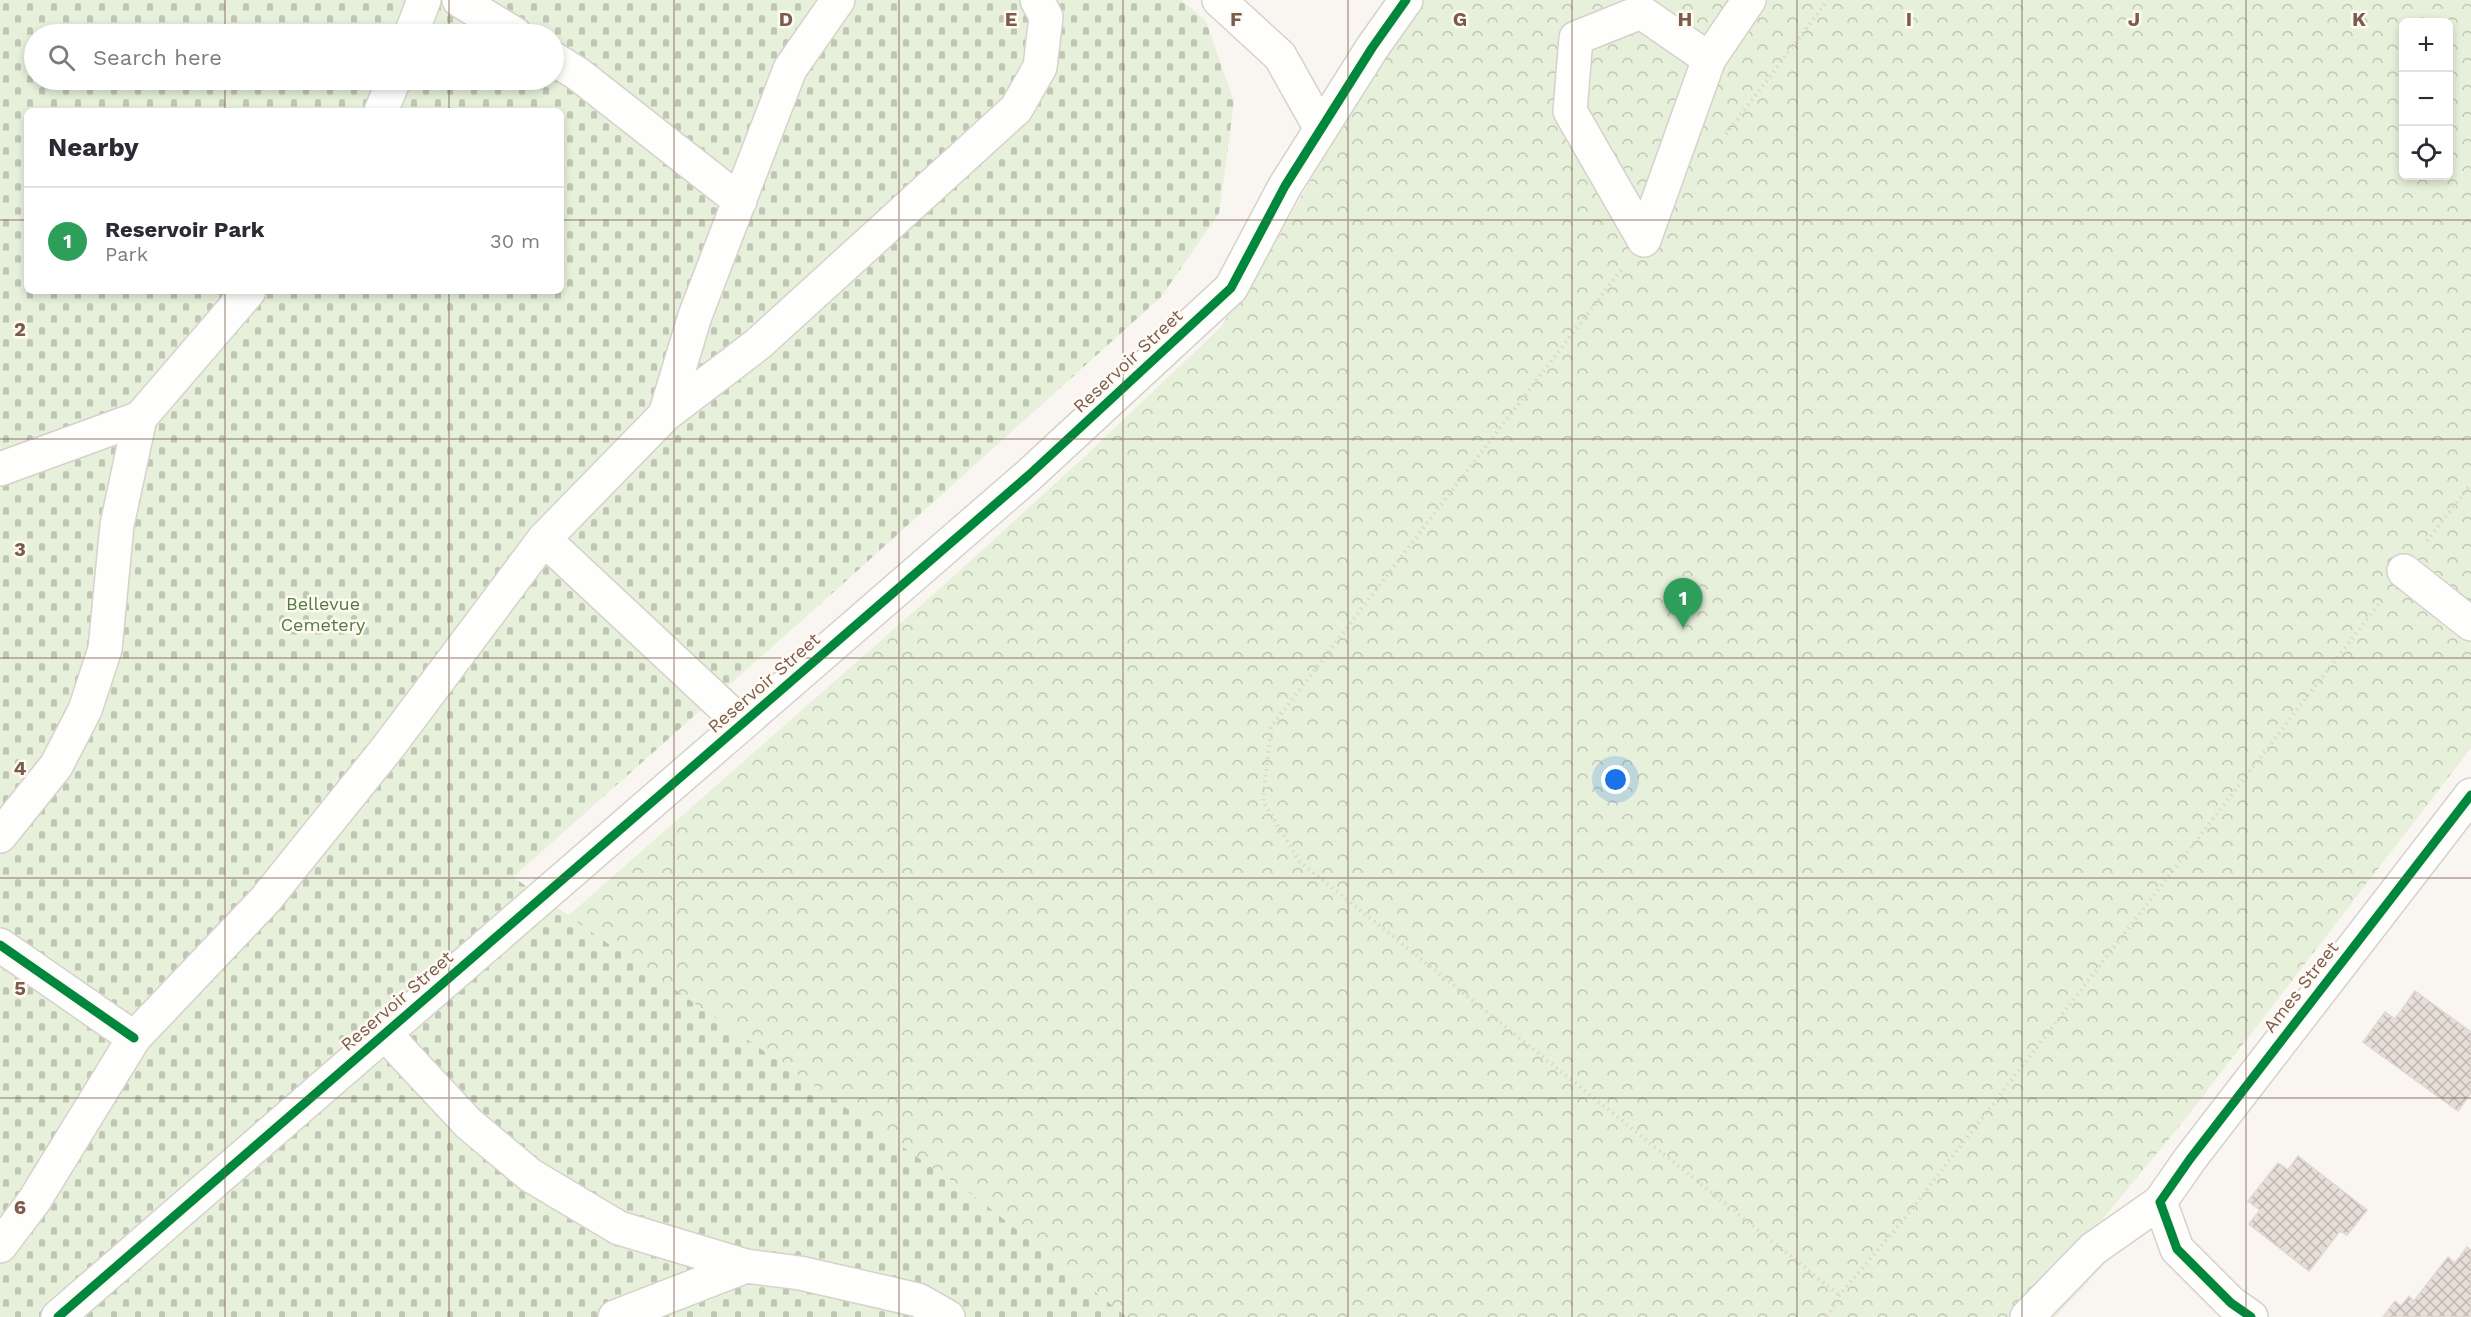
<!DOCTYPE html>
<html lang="en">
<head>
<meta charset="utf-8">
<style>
	body { margin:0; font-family:"Work Sans",sans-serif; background:#f2f2f3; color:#2b2b33 }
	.controls { position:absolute; right:18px; top:18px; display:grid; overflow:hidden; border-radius:9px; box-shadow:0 3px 9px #0003 }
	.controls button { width:54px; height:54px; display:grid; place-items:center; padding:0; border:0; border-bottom:2px solid #e1e1e2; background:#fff; color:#2b2b33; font:30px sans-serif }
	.you { position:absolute; left:1616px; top:780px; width:21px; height:21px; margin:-15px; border:4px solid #fff; border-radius:50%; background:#1a73e8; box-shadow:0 0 0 9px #1a73e833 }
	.badge { display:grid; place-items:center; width:39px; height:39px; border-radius:50%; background:#0f766e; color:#fff; font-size:20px; font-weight:700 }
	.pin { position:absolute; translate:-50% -50px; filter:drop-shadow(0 2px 3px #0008) }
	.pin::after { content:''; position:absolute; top:32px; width:21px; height:18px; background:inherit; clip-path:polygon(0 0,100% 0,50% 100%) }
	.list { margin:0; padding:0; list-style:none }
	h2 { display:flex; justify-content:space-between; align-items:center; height:78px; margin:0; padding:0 24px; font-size:26px }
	h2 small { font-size:20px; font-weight:400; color:#7c7c81 }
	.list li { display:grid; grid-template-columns:39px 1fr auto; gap:18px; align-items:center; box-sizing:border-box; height:108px; padding:0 24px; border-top:2px solid #e1e1e2 }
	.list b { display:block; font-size:22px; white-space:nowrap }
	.list p { margin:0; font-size:20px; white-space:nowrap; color:#7c7c81 }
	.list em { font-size:20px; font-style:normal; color:#7c7c81 }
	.icon { flex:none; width:33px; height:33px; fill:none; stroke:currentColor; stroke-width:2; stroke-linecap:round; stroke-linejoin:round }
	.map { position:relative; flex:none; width:2471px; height:1317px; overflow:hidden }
	.search { position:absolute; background:#fff; box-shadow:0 3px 9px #0003; left:24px; top:24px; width:540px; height:66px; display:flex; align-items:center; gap:15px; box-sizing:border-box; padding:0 21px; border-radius:33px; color:#7c7c81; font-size:22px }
	.panel { position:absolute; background:#fff; box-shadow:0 3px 9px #0003; left:24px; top:108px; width:540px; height:186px; border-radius:9px }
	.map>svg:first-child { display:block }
	.cemetery { fill:url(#cemetery-stones); fill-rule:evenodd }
	.park { fill:url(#park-crowns); fill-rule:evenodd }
	.building { fill:url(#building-cross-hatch); stroke:#e2d8d2; stroke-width:1.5 }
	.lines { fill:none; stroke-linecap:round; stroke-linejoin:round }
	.minor-casing { stroke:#d7d1cb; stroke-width:36 }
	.path { stroke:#dcd5d0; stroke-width:4; stroke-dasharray:1.5 4.5; stroke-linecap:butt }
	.minor { stroke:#fefefd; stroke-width:33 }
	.cycleway-casing { stroke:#fffaf3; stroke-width:13 }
	.cycleway { stroke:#00873e; stroke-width:9 }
	.grid { fill:none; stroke:#7a5c4d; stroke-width:1.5; stroke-opacity:0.55 }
	.labels { text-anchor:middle; stroke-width:5; stroke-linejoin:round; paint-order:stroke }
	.street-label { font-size:18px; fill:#7a5c4d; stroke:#fffaf3 }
	.park-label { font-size:18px; fill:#537a41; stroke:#fffaf3 }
	.grid-label { font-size:20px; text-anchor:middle; font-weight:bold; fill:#7a5c4d; stroke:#fffaf3; stroke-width:5; stroke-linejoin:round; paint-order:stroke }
</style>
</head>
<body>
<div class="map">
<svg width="2471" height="1317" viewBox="0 0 2471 1317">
	<defs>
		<pattern id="cemetery-stones" width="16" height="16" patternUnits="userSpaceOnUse" patternTransform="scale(1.5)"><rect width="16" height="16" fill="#e7f0db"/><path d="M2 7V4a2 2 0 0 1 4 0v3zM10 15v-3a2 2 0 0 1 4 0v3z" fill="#c0c6b4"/></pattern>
		<pattern id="park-crowns" width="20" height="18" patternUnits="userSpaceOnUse" patternTransform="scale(1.5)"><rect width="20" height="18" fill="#e7f0db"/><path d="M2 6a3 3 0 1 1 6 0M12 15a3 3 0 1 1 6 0" fill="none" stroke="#c0c6b4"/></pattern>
		<pattern id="building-cross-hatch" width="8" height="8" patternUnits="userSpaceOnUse" patternTransform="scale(1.5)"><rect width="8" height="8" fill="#e6ded7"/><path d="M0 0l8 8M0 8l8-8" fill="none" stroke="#bfb7b1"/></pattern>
	</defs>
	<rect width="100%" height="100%" fill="#f9f5f0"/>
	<path class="cemetery" d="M0,0H1181L1206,21L1234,102L1219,213L1161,297L827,598L513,877L981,1201L1127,1317H0ZM34,34H554V80H34ZM27,111H561V291H27Z"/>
	<path class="park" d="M1421,0H2471V748L2186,1118L2093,1231L2118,1250L2055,1317H1127L981,1201L568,916L945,584L1082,459L1220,328L1272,249L1393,32ZM2404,22H2448V176H2404Z"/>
	<path class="building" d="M2415,991L2471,1032V1093L2458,1111L2363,1042L2385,1012L2395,1019Z
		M2298,1156L2367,1210L2347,1235L2340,1231L2309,1271L2249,1224L2260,1210L2248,1201L2278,1163L2288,1170Z
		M2467,1247L2471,1250V1317H2383L2395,1301L2401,1306L2409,1296L2414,1301L2448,1257L2455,1263Z"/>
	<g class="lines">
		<defs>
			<path id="minor" d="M459,0L515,34
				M838,0L790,69L695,316L665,415L758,344L1016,109L1040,67L1046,17L1037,0
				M1219,0L1280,56L1321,129
				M1641,12L1709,59L1644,240L1570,111L1576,38Z
				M411,34L424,0
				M554,59L578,74L740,201
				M1709,59L1749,0
				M381,111L394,80
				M0,469L140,418
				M544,539L742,724
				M2404,571L2471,624
				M0,836L56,766L85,710L105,649L117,525L140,418L249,291
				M0,945L134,1038
				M385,1034L468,1123L530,1175L619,1228L746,1266
				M2160,1202L2177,1249L2231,1303L2251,1317
				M0,1246L34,1201L134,1038L266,899L389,746L544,539L665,415
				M58,1317L1029,475L1231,288L1285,186L1372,48L1406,0
				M615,1317L746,1266L800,1273L918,1300L948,1317
				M2027,1317L2093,1249L2160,1202L2190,1159L2471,795"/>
		</defs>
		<use href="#minor" class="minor-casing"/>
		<path class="path" d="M1726,134L1828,0
			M1621,270L1271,727L1263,801L1299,861L1839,1295
			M2427,541L2471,484
			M1827,1317L1839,1295L1901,1223L2381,601"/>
		<use href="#minor" class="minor"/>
		<defs>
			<path id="cycleway" d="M0,945L134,1038
				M58,1317L1029,475L1231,288L1285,186L1372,48L1406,0
				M2251,1317L2231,1303L2177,1249L2160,1202L2190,1159L2471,795"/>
		</defs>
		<use href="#cycleway" class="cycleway-casing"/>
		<use href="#cycleway" class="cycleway"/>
	</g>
	<path class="grid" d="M225,0V34M449,0V34M674,0V1317M899,0V1317M1123,0V1317M1348,0V1317M1572,0V1317M1797,0V1317M2022,0V1317M2246,0V1317M225,80V111M449,80V111M0,220H27M561,220H2471M225,291V1317M449,291V1317M0,439H2471M0,658H2471M0,878H2471M0,1098H2471"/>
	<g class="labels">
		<g class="street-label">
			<text transform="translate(1128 361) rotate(-43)" y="6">Reservoir Street</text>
			<text transform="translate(764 683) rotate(-41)" y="6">Reservoir Street</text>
			<text transform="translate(2301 987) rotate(-52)" y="6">Ames Street</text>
			<text transform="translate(397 1001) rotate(-41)" y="6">Reservoir Street</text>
		</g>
		<g class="park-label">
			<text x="323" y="610">Bellevue<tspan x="323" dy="21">Cemetery</tspan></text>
		</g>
	</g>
	<g class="grid-label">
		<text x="786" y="26">D</text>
		<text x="1011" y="26">E</text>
		<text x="1236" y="26">F</text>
		<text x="1460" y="26">G</text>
		<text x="1685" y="26">H</text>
		<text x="1909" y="26">I</text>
		<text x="2134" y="26">J</text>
		<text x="2359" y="26">K</text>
		<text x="20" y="336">2</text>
		<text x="20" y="556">3</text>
		<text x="20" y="775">4</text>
		<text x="20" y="995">5</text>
		<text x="20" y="1214">6</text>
	</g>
</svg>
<div class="controls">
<button>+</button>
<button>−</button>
<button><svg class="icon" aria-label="locate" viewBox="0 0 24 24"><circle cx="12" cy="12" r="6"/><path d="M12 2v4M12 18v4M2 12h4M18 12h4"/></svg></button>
</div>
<div class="you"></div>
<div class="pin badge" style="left:1683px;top:628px;background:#2e9e5b">1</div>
<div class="search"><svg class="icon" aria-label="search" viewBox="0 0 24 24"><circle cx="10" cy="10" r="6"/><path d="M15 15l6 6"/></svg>Search here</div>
<section class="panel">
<h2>Nearby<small></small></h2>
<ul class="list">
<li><span class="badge" style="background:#2e9e5b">1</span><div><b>Reservoir Park</b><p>Park</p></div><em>30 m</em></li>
</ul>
</section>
</div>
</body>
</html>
